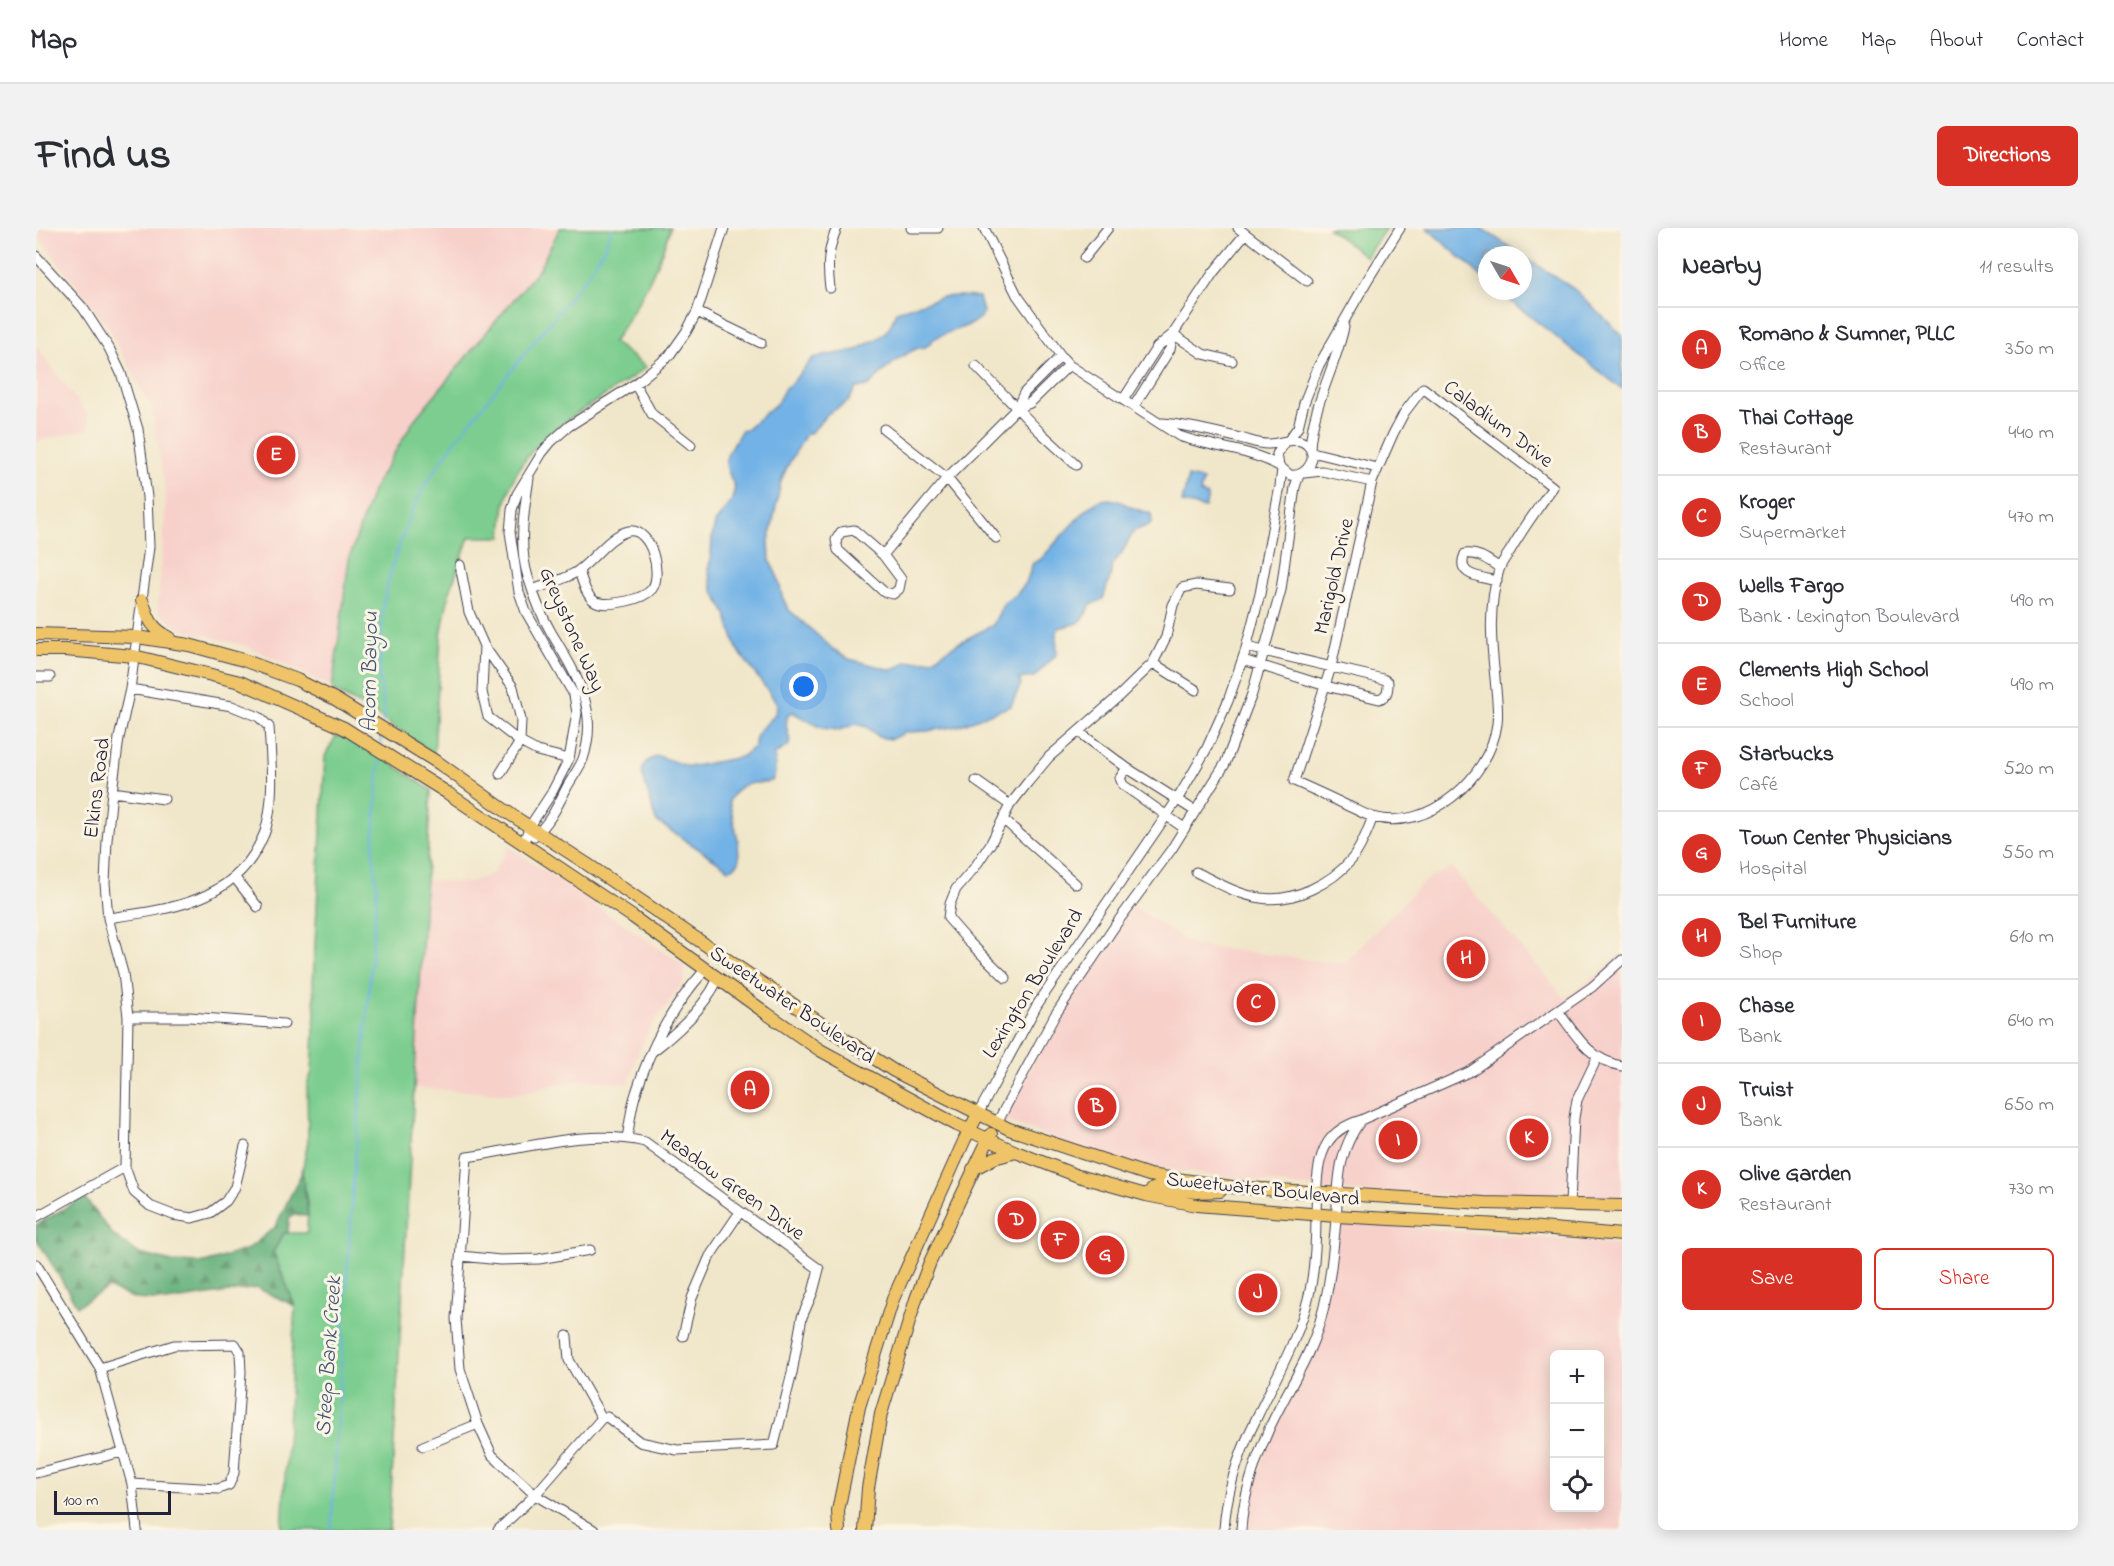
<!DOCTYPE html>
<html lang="en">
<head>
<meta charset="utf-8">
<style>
	body { margin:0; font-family:"Indie Flower",sans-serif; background:#f2f2f3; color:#2b2b33 }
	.controls { position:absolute; right:18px; bottom:18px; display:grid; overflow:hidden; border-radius:9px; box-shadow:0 3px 15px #0003 }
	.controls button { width:54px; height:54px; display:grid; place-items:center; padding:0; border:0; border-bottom:2px solid #e1e1e2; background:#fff; color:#2b2b33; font:30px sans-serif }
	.compass { position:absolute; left:1442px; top:18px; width:54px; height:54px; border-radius:50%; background:#fff; box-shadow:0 3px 15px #0003; rotate:129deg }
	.scale { position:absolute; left:18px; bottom:15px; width:117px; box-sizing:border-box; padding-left:6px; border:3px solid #22223b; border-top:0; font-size:16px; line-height:21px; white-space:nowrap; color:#22223b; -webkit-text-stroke:4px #fcf5e5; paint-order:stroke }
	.you { position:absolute; left:768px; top:459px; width:21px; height:21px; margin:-15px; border:4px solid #fff; border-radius:50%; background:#1a73e8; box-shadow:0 0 0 9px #1a73e833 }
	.badge { display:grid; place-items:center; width:39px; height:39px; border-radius:50%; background:#d93025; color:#fff; font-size:20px; font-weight:700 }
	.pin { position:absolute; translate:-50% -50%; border:3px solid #fff; box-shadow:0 2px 6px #0006 }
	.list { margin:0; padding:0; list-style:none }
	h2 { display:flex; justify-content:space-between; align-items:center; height:78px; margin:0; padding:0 24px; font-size:26px }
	h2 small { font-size:20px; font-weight:400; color:#7c7c81 }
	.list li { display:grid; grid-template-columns:39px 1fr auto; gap:18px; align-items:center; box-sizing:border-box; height:84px; padding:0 24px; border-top:2px solid #e1e1e2 }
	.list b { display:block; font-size:22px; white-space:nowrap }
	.list p { margin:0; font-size:20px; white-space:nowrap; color:#7c7c81 }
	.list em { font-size:20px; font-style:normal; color:#7c7c81 }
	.actions { display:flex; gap:12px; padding:18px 24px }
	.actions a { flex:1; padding:14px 0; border:2px solid #d93025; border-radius:9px; text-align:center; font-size:21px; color:#d93025 }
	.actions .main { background:#d93025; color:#fff }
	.icon { flex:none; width:33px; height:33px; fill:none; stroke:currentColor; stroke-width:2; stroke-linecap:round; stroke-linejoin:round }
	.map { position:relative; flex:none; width:1586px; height:1302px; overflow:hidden; border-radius:9px }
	header { display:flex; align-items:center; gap:36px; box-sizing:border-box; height:84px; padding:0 30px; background:#fff; border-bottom:2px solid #e1e1e2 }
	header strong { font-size:28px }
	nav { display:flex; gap:33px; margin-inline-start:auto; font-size:21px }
	.intro { display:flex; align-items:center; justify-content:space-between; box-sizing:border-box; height:144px; padding:0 36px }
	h1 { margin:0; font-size:42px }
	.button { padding:15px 27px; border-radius:9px; background:#d93025; color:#fff; font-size:21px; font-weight:700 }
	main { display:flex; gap:36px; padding:0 36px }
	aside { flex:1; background:#fff; border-radius:9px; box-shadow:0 3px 15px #0003 }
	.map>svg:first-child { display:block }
	.built { fill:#f7d0ca; fill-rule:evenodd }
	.grass { fill:#7bcd8f; stroke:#4e7865; stroke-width:1.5 }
	.forest { fill:url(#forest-firs); stroke:#43695a; stroke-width:1.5 }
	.water { fill:#72b2e6; stroke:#4a6a90; stroke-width:1.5 }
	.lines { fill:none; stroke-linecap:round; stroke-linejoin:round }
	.stream { stroke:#72b2e6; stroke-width:2 }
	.minor-casing { stroke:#413f50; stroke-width:11 }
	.major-casing { stroke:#413f50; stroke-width:14 }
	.minor { stroke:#fff; stroke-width:9 }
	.major { stroke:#efc469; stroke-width:12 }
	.labels { text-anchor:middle; stroke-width:6; stroke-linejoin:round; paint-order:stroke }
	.street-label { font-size:21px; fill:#22223b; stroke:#fcf5e5 }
	.water-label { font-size:22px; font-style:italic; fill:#3e5477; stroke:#fcf5e5 }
</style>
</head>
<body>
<header>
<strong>Map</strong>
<nav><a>Home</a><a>Map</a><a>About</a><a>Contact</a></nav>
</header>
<div class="intro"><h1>Find us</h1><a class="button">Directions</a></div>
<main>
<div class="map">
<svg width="1586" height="1302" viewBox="0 0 1586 1302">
	<defs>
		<pattern id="forest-firs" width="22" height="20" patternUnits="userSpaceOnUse" patternTransform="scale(1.5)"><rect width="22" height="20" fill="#64b07a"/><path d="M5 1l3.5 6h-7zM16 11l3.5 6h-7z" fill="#528f65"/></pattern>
	</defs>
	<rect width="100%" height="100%" fill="#fcf5e5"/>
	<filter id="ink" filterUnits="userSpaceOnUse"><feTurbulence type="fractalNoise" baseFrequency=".0167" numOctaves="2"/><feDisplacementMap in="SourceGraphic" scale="12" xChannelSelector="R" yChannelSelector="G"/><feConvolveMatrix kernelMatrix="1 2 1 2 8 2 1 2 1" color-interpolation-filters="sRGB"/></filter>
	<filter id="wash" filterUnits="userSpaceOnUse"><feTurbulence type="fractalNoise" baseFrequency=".008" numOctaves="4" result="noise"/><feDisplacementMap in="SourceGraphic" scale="24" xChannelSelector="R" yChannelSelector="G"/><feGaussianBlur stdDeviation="1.35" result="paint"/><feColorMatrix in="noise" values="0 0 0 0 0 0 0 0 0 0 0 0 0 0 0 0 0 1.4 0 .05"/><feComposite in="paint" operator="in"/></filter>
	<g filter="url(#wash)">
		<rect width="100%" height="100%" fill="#f0e6c9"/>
		<path class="built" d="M0,0H524L503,41L313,331L296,459L213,419L141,400L122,383L130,268L116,182L72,99L9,17Z
			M0,118L52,187L53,201L0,213Z
			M473,619L648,737L649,752L615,799L600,829L593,855L544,852L480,866L378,860L391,652L433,655L457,645Z
			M1415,639L1529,770L1574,738L1586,724V974H1531L1289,962L1105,938L1051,924L967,891L1022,791L1097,678L1156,717L1308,736L1387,654Z
			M1314,994L1586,1017V1302H1210L1216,1264L1239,1197L1280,1118L1301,1008L1308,998ZM1518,1126H1564V1280H1518Z"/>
		<path class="grass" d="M524,0H634C622,42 602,78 577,114L610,139C559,180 483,205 469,277C467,288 467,299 466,309H433L413,366L405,407L398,526L333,482L296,462L313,331L337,261L378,192L503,41Z
			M1292,0H1350L1330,29Z
			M300,508L319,511L395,562L353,1302H246L259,1078L237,1024L248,1005H271L272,980L266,944L272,913L271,857L276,844L279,783L277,755L289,528Z"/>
		<path class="forest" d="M266,944L272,988L257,987L253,990L252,1005H248L237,1024L259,1078L221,1060L131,1073L100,1071L72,1060L41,1078L0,1010V997L48,969L77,1007L104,1026L136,1034L169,1035L212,1021L239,999Z"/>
		<path class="water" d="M1391,0H1445L1486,27H1451V53Z
			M1487,28L1538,61L1586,107V161L1462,63H1487Z
			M921,68L943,69L947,85C939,100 913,101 898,111C895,113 894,116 891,118C889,120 885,119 882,120C865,127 845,144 833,158L820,160L812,174L791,186L776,204L770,206L751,239L745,253L733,313L734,333L742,350L746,368L752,381L797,421L813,431L856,442L871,434L896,432L917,418L957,397L968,375L980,367L990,355L997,335L1004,332C1018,318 1049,277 1066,272C1078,269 1087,275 1097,280C1103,283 1109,283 1115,286L1116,293L1113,297L1098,303L1085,326L1075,338V346L1067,371L1054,377L1048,390L1042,395L1023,400L1020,404L1021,426L998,449L983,451L985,456L975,478L922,498L891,503L871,504L855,511L843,509L831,499L820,496L803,502L786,500L756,484L752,486L750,497L754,514L752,518L739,526V546L736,553C714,557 705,551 693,573L702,612L703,634L697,640L693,641L620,593L606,545C607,534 612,532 622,528L653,539L705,529L719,518C719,494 741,498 741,475L701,421L690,386L677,362L672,342L675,330L676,309L679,295L696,272L699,259C684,228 689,232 705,203L710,202L741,175L749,160L756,155L777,130L821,122C825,118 828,118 833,115C849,108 856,99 860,83L907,69Z
			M1152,249L1167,252L1164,265L1172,268L1169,280L1146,275Z"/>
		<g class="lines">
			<path class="stream" d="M347,494L348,482L343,448L347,377L356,338L372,293L387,260L419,213L553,45L569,19L576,0
				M344,518L346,506
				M295,1302L317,957L341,662L337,622L344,527"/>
		</g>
	</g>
	<g filter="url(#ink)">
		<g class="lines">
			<defs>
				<path id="minor" d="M875,0H902
					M948,0L981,67L1025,128L1033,137L1143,208C1174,219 1217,222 1243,238
					M1202,0L1271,53
					M0,28L47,80L73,120L85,145L102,201L111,269L113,319L94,461L83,510L76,564L71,612L69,655L72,690L87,745L92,789L89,939L98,964L114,978L137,987L156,990L174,985L190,973L199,959L209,918
					M1048,30L1072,0
					M794,60C791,38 792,20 801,0
					M661,84L725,115
					M1137,106L1167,126L1196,133
					M940,138L1002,202L1040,237
					M599,156L616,186L655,217
					M1387,160L1517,259C1502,280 1487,300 1474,323C1470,329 1465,335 1463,342C1452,379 1455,414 1459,450C1460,465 1463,481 1461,496C1454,549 1392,605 1337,589C1329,587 1320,581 1312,578C1294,569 1276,561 1258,553L1295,439L1336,254L1357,206L1368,185Z
					M1087,172L1121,119L1137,106L1177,45L1209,6
					M1098,178L1134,121L1137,106
					M981,180L994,175L1033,137
					M1126,195C1153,197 1178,204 1204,210C1213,212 1222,216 1231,216C1243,217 1257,208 1267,214C1286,225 1272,250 1254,247L1243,238L1241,226L1248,216
					M848,201L911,250L960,310
					M1252,213L1262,199L1268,175L1283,137L1332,51L1364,0
					M1274,221C1276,178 1299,141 1308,99
					M1276,224L1341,240
					M1268,245L1286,243L1336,254
					M493,250C488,283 482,317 492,349C498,368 505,387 515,404C539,445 564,481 547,531C543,541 536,550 531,559C523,575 513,597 498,608
					M818,302L847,327L865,351L863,361L857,366L848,364L802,322L800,312L805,304Z
					M847,327L911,250L981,180L988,165L1025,128
					M424,337L433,384L448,418L446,464L452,489L484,514L501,523L533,531
					M1461,353C1445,349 1419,348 1429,326C1443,324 1453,333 1464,340
					M497,362C510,356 532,351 543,342C557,332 575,306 593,303C615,300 627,346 616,361C610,368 600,371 591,373C557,380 553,375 543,343
					M448,418L477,459L485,492L484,514L464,546
					M1207,432L1290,458L1343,471C1352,468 1352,462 1352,454L1347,451L1211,419
					M1117,435L1160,462
					M0,449H14
					M1043,504L1091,540L1159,583
					M1091,540L1084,550L1087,557L1148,600
					M940,553L974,577
					M76,564L128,571
					M968,592L1040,656
					M487,616L494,598L515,566L533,531L541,485L538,467L490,384L483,364L474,304L476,282L481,266L506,225L515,214L533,198L599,156L633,128L650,104L661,84L688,0
					M1160,644C1180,654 1202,667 1225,670C1257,675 1296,655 1316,631C1326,619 1331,603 1337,589
					M199,650L222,679
					M72,690C129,682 194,675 223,617C225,612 229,606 230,600C239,568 235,532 233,499L223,489L196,478L94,461
					M970,750L933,714L912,690L914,676L920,661L939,639L955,615L974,577L992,554L1013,529L1083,468L1117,435L1130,409L1137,377L1146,360L1160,357L1194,361
					M1522,783C1539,806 1554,833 1586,838
					M92,789H153L248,796
					M617,823C642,804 668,780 682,751
					M942,886L1001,777L1141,572L1170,522L1192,473L1209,424L1224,366L1244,258L1246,241
					M961,895L1019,787L1083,692L1135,622L1189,536L1216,466L1245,362L1259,259L1263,247
					M591,910C594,895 595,879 600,865C615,817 636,779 669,742
					M1534,976L1538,890L1541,872L1561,830
					M0,989L89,939
					M425,1028L464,1032L503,1031L554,1022
					M0,1036L64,1140L96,1256L101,1302
					M531,1108L533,1132L566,1190
					M647,1108L656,1070L674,1028L704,984
					M64,1140L138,1117L199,1116L204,1124L205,1144L198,1245L193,1257L182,1261L96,1256
					M387,1218L442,1196
					M0,1245L87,1224
					M462,1302L499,1267L566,1190
					M558,1302L499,1267L456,1227L442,1196L424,1141L420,1091L431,929C490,921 550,900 609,914L783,1041L777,1064L766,1089L756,1145L738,1217L641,1222L604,1214L571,1189L566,1190
					M1188,1302C1190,1264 1204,1223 1221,1189C1240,1149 1263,1110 1273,1067C1279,1041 1280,1012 1280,986C1281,963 1279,934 1292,914C1300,902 1312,896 1325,892L1435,843L1556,759L1586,732
					M1205,1302C1207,1268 1219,1233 1233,1201C1250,1164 1274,1130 1285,1090C1294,1059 1297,1024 1300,992C1303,953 1301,925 1325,892"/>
				<path id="major" d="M106,372C113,392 115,400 134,410
					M0,406L101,409L153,417L207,432L261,452L299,471L404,536L474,586L551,636L796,803L858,843L973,901L1113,947L1196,959L1448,975L1586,978
					M0,422H29L98,428L204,454L308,500L410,564L597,689L730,785L784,822L921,897L980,924L1042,948L1110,967L1160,977L1300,988L1482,998L1586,1007
					M937,941L958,930L980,924
					M1110,967L1117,961L1123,959L1161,964L1184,963
					M803,1302L802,1283L823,1179L857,1071L929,911L942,886
					M829,1302L832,1260L845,1186L880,1071L894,1034L955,906"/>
			</defs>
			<use href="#minor" class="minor-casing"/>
			<use href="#major" class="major-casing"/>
			<use href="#minor" class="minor"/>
			<use href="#major" class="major"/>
		</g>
	</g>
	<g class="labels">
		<g class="street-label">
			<text transform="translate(1463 195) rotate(37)" y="7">Caladium Drive</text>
			<text transform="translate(1297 348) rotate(-77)" y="7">Marigold Drive</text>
			<text transform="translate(537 401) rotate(66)" y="7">Greystone Way</text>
			<text transform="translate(60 560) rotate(-83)" y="7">Elkins Road</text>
			<text transform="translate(996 755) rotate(-58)" y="7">Lexington Boulevard</text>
			<text transform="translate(757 776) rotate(34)" y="7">Sweetwater Boulevard</text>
			<text transform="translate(697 956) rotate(36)" y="7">Meadow Green Drive</text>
			<text transform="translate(1227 960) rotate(6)" y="7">Sweetwater Boulevard</text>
		</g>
		<g class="water-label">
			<text transform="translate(332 444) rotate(-89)" y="8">Acorn Bayou</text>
			<text transform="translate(291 1128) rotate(-86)" y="8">Steep Bank Creek</text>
		</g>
	</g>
</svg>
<div class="controls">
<button>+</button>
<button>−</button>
<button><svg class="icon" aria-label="locate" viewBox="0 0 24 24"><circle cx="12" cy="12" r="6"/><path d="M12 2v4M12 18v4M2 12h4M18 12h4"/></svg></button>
</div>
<svg class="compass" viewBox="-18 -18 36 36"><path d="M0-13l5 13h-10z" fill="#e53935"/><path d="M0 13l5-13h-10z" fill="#7c7c81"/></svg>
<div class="scale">100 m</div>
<div class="you"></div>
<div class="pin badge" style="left:714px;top:862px">A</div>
<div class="pin badge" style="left:1061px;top:879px">B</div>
<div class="pin badge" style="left:1220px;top:775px">C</div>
<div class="pin badge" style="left:981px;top:992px">D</div>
<div class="pin badge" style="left:240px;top:227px">E</div>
<div class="pin badge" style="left:1024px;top:1012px">F</div>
<div class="pin badge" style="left:1069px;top:1027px">G</div>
<div class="pin badge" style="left:1430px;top:731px">H</div>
<div class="pin badge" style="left:1362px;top:912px">I</div>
<div class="pin badge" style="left:1222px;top:1065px">J</div>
<div class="pin badge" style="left:1493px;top:910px">K</div>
</div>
<aside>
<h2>Nearby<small>11 results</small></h2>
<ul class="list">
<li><span class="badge">A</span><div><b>Romano &amp; Sumner, PLLC</b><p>Office</p></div><em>350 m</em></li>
<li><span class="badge">B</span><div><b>Thai Cottage</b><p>Restaurant</p></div><em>440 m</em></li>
<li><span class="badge">C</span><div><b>Kroger</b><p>Supermarket</p></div><em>470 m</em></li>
<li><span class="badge">D</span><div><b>Wells Fargo</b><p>Bank · Lexington Boulevard</p></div><em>490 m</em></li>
<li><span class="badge">E</span><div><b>Clements High School</b><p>School</p></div><em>490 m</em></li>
<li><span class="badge">F</span><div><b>Starbucks</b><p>Café</p></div><em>520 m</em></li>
<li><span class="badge">G</span><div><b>Town Center Physicians</b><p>Hospital</p></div><em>550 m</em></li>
<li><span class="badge">H</span><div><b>Bel Furniture</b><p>Shop</p></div><em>610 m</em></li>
<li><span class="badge">I</span><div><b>Chase</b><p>Bank</p></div><em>640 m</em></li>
<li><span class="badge">J</span><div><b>Truist</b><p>Bank</p></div><em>650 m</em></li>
<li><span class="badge">K</span><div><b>Olive Garden</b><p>Restaurant</p></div><em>730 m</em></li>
</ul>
<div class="actions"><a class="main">Save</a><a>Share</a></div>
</aside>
</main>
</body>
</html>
